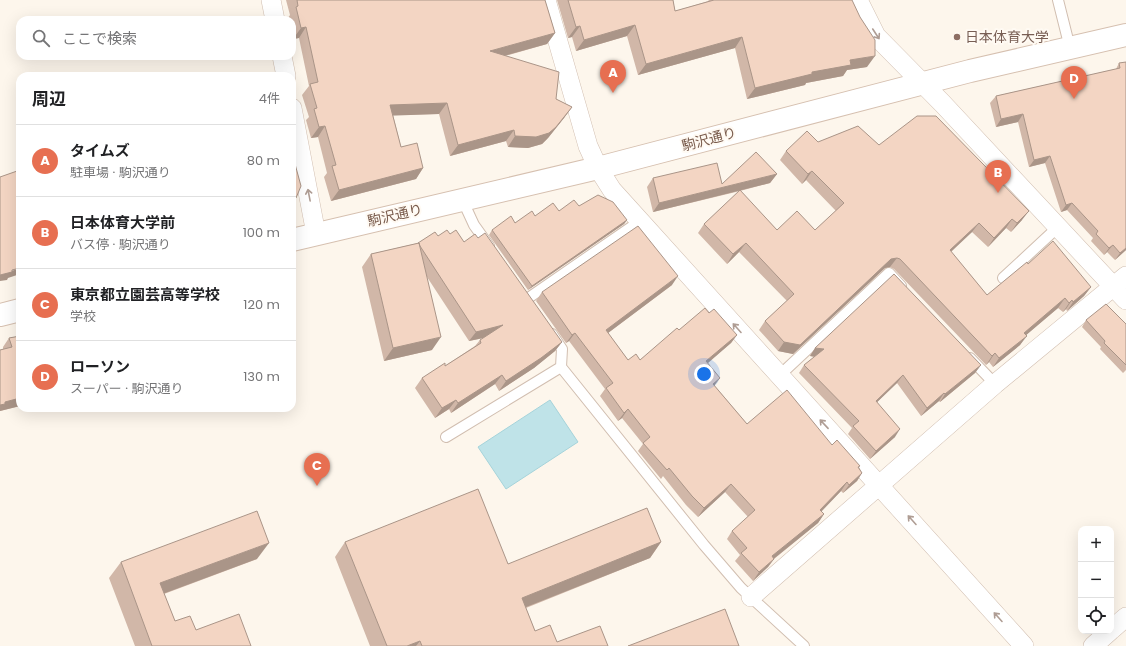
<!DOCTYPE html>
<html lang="ja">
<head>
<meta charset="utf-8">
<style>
	body { margin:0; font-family:Poppins,"Noto Sans JP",sans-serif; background:#f2f2f2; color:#202124 }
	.controls { position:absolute; right:12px; bottom:12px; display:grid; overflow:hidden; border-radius:8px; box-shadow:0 4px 16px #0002 }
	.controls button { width:36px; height:36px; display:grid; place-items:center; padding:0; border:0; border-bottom:1px solid #e0e0e0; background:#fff; color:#202124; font:20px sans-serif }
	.you { position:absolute; left:704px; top:374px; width:14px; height:14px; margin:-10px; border:3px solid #fff; border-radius:50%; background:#1a73e8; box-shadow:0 0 0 6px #1a73e833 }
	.badge { display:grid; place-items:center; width:26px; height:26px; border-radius:50%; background:#e76f51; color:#fff; font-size:13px; font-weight:700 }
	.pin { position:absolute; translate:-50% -33px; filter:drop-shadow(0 1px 2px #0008) }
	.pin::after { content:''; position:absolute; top:21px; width:14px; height:12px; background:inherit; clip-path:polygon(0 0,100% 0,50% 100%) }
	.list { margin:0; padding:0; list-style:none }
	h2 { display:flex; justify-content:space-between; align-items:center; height:52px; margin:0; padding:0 16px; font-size:17px }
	h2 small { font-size:13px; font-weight:400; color:#757577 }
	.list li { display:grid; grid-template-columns:26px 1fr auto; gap:12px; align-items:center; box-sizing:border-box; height:72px; padding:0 16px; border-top:1px solid #e0e0e0 }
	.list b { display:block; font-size:15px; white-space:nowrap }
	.list p { margin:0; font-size:13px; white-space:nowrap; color:#757577 }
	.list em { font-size:13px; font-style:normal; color:#757577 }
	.icon { flex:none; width:22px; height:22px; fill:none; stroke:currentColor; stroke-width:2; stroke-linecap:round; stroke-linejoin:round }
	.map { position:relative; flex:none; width:1126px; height:646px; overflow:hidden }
	.search { position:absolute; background:#fff; box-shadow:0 4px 16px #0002; left:16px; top:16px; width:280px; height:44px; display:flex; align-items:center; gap:10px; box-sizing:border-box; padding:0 14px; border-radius:12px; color:#757577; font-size:15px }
	.panel { position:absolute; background:#fff; box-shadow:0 4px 16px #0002; left:16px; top:72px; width:280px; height:340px; border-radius:12px }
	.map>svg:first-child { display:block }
	.water { fill:#bfe3e8; stroke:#a5d3da }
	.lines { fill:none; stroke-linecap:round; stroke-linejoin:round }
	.service-casing { stroke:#d1beb0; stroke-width:12 }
	.minor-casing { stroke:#d1beb0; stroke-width:20 }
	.secondary-casing { stroke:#d6c0b0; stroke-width:24 }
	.service { stroke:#fff; stroke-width:10 }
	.minor { stroke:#fff; stroke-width:19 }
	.secondary { stroke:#fff; stroke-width:22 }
	.wall { fill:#d1b7a8 }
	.shaded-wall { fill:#aa9588 }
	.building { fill:#f3d5c3; stroke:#aa9588 }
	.oneway { stroke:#af9d94 }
	.education-dot { fill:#8d6e63; stroke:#fffaf3; stroke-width:1.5 }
	.labels { text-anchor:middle; stroke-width:4; stroke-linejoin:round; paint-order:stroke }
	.education-label { font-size:14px; fill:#785e54; stroke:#fffaf3; text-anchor:start }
	.street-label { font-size:14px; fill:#7a5c4d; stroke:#fffaf3 }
</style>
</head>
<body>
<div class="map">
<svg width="1126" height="646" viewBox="0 0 1126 646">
	<rect width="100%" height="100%" fill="#fdf6ec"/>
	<path class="water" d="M550,400L578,442L506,489L478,447Z"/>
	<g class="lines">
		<defs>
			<path id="service" d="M1058,0L1070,48
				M462,199L474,225L489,246
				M1003,278L1058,227
				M527,299L640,221
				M552,334L562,349L561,367L704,545L741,588L804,646
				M970,358L995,384
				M780,375L889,273L901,286
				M446,437L561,367"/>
			<path id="minor" d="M271,0L275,20
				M546,0L588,146L598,168L612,190L1024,646
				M858,0L876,36L943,104L1126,300
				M282,56L286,76
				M292,108L316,234
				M751,597L995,384L1126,276
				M1111,630L1126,617
				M1093,646L1110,631"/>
			<path id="secondary" d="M292,240L598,168L970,71L1126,35
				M0,315L20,310"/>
		</defs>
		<use href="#service" class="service-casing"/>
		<use href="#minor" class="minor-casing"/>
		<use href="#secondary" class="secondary-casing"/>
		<use href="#service" class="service"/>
		<use href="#minor" class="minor"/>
		<use href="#secondary" class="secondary"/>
	</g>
	<path class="wall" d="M286,0H545L555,33L547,44L505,56L556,99L572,107L564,118L548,138L542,144L528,148L508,147L506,141L450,156L439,114L393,115L401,147L423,168L416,179L331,201L324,177L327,173L318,137L311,138L306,120L309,117L302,95L309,86L299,38L293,39L292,35V20H288V18L290,15Z
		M557,0H673L675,11L709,1L708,0H852L867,67L847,70L843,76L806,83L805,85L747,99L735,48L638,75L627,36L576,51L572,37L568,38Z
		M1126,62V250L1115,260L1107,252L1104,255L1091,241L1093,238L1067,210L1061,212L1045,163L1029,167L1018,122L996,127L990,103L996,96L1116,69L1119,63Z
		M818,142L879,145L1022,220L1011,232L1006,228L988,247L972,232L951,252L987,295L1028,264L1091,287L1084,296L1067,311L1066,309L1063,312L1058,308L1026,335L1020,345L993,367L989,362L986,365L894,269L890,267L885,268L793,354L778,351L759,330L765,321L787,301L739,252L727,264L698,233L704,224L740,191L653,212L647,187L653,178L722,184L777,174L770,183L740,191L777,230H815L836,211L806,180L802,184L780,160L786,151Z
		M579,206L627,220L624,224L528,290L489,235L492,230L535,216Z
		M450,234L464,242L478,238L562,342L555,351L534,368L499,391L495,384L451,413L449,409L435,418L415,388L422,378L445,366L475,346L480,340L484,338L469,341L427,277L432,350L384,361L362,267L371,254L418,243L438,236Z
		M672,285L608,333L628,360H640L679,330L709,313L737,335L731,343L707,363L714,385L747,424L832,445L859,467L862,473L857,481L843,493L841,491L821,512L824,514L818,523L774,559L768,567L753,581L735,561L740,555L727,539L732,531L748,517L725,492L698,517L686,505L663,476L661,479L638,451L643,444L622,418L618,421L600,396L605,389L569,341L566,343L536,301L542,292Z
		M1086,320L1126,324V370L1123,373L1100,349L1101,347L1082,327Z
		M20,336V406L0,411V350L3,349V347L9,338Z
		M815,348L981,365L975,373L940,402L939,401L921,416L897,383L877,402L895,437L870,459L848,434L852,428L799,373L804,365L814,357L810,356Z
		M345,542L508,564L661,542L650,558L526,608L535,631L557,642L608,646H370L335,557Z
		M257,559L164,594L175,621L196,630L250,646H135L109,578L121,562Z"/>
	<path class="shaded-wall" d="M635,25L627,36L576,51L584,40Z
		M580,26L572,37L568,38L576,27Z
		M306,27L299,38L293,39L301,28Z
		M555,33L547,44L482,62L490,51Z
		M742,37L735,48L638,75L646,64Z
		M875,56L867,67L847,70L843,76L806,83L805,85L747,99L755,88L812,72L850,60Z
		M447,103L439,114L382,116L390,105Z
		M572,107L564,118L548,138L542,144L528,148L508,147L515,136Z
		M1023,114L1018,122L996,127L1001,119Z
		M325,126L318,137L311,138L319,127Z
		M514,130L506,141L450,156L458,145Z
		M1050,156L1045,163L1029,167L1034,160Z
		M423,168L416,179L331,201L339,190Z
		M812,171L806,180L802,184L808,174Z
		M777,174L770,183L653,212L659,203Z
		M296,198L292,204V199Z
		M1072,203L1067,210L1061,212L1066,205Z
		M1029,211L1022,220L1011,232L1017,223Z
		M1012,219L1006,228L988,247L994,238Z
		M627,220L624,224L528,290L532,286Z
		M979,223L972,232L943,259L950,250Z
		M746,243L739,252L727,264L733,254Z
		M1113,245L1107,252L1104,255L1109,248Z
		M1126,248V250L1115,260L1120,253Z
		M897,258L890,267L885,268L793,354L778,351L784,342L891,259Z
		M20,268V274L8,278L7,280L0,281V275Z
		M678,276L672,285L600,339L606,330Z
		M1091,287L1084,296L1067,311L1073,302Z
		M1065,298L1058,308L1018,342L1024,333Z
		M1072,300L1066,309L1063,312L1069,303Z
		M503,325L497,335L469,341L476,332Z
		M575,333L569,341L566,343L572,335Z
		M737,335L731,343L700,370L706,361Z
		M1027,336L1020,345L993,367L999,358Z
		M441,337L432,350L384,361L393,348Z
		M562,342L555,351L534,368L499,391L506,381Z
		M815,348L824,349L818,357L810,356Z
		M995,353L989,362L986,365L992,356Z
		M981,365L975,373L940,402L945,394Z
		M502,375L495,384L451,413L458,403Z
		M903,375L897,383L870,409L876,401Z
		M720,378L714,386L713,384Z
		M944,393L939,401L921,416L927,408Z
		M20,398V406L0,411V405L5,402Z
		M456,400L449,409L435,418L442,408Z
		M628,409L622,418L618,421L624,413Z
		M900,429L895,437L870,459L876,451Z
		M862,473L857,481L843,493L849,485Z
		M847,482L841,491L814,519L820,510Z
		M731,484L725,492L698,517L704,508Z
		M824,514L818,523L766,565L772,556Z
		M661,542L650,558L511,613L522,598Z
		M269,543L257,559L149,599L160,583Z
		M774,559L768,567L753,581L759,572Z
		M420,641L416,646H407Z"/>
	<path class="building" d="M297,0H545L555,33L490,51L559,72L556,99L572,107L556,127L549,133L536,137L515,136L514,130L458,145L447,103L390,105L401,147L417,143L423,168L339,190L332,166L336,165L325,126L319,127L314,109L317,108L310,84L318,82L306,27L301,28L296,7L298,6Z
		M568,0H673L675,11L714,0H852L860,17L875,40V56L850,60L851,65L812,72V74L755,88L742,37L646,64L635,25L584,40L580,26L576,27Z
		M1126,62V248L1120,253L1113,245L1109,248L1096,234L1098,231L1072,203L1066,205L1050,156L1034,160L1023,114L1001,119L996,96L1120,68L1119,63Z
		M917,116H936L1029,211L1017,223L1012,219L994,238L979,223L950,250L987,295L1027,262L1028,264L1053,241L1091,287L1073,302L1072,300L1069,303L1065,298L1024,333L1027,336L999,358L995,353L992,356L900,259L897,258L891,259L800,345L784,342L765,321L794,294L746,243L733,254L704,224L740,190L777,230L797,211L815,230L844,203L812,171L808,174L786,151L807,131L818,142L858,126L879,145Z
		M756,152L777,174L659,203L653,178L717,163L722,184Z
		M292,153L301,186L296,198L292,199Z
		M20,170V268L12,270V272L0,275V177Z
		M598,195L613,202L627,220L532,286L492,230L511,216L515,223L532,211L535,216L553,203L559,211L574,200L579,206Z
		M638,226L678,276L606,330L628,360L636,354L640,360L677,328L679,330L705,308L709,313L714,309L737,335L706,361L720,378L713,384L747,424L787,390L832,445L837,440L860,466L858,467L862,473L849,485L847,482L820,510L824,514L772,556L774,559L759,572L741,553L747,548L732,531L755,510L731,484L704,508L692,496L669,468L667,470L643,443L650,437L628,409L624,413L606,388L613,383L575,333L572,335L542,292Z
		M447,230L450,234L456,230L464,242L475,234L478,238L485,233L562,342L541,358L506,381L502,375L458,403L456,400L442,408L422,378L445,363V366L481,343L480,340L503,325L476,332L420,246L419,243H418L435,232L438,236Z
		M419,243L441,337L393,348L371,254Z
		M894,274L981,365L945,394L944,393L927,408L903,375L876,401L900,429L876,451L853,426L859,421L804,365L824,349L815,348Z
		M1106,304L1126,324V365L1104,343L1105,341L1086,320Z
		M20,336V398L5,402V404L0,405V350L12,347L9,338Z
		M478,489L508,564L647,508L661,542L522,598L535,631L550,625L557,642L600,626L608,646H422L420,641L407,646H387L345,542Z
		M257,511L269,543L160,583L175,621L190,616L196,630L239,614L251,646H152L121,562Z
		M725,609L739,646H628Z"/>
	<defs><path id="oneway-shaft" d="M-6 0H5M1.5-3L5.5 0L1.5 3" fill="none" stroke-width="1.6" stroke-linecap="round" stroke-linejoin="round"/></defs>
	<g class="oneway">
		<use href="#oneway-shaft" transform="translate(876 34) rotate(57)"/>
		<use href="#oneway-shaft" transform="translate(309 195) rotate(-101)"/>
		<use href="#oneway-shaft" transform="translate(737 328) rotate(-132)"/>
		<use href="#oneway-shaft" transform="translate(824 424) rotate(-133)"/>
		<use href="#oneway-shaft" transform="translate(912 520) rotate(-132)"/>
		<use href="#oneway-shaft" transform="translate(998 617) rotate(-132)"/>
	</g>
	<circle class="education-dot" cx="957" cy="37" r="4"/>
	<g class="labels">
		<g class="education-label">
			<text x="965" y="42">日本体育大学</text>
		</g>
		<g class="street-label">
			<text transform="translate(709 139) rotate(-15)" y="5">駒沢通り</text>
			<text transform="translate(395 215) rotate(-13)" y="5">駒沢通り</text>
		</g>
	</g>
</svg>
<div class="controls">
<button>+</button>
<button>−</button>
<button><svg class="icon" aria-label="locate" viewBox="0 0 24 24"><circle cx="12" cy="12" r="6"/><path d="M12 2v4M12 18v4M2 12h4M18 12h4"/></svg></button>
</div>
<div class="you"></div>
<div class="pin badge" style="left:613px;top:93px">A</div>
<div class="pin badge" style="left:998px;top:193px">B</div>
<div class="pin badge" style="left:317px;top:486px">C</div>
<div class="pin badge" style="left:1074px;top:99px">D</div>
<div class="search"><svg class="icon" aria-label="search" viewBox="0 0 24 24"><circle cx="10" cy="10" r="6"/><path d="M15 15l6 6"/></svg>ここで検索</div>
<section class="panel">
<h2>周辺<small>4件</small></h2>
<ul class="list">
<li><span class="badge">A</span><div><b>タイムズ</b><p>駐車場 · 駒沢通り</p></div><em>80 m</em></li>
<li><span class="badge">B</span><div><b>日本体育大学前</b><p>バス停 · 駒沢通り</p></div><em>100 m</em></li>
<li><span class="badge">C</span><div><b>東京都立園芸高等学校</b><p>学校</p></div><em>120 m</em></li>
<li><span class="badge">D</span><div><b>ローソン</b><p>スーパー · 駒沢通り</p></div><em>130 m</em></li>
</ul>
</section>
</div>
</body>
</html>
